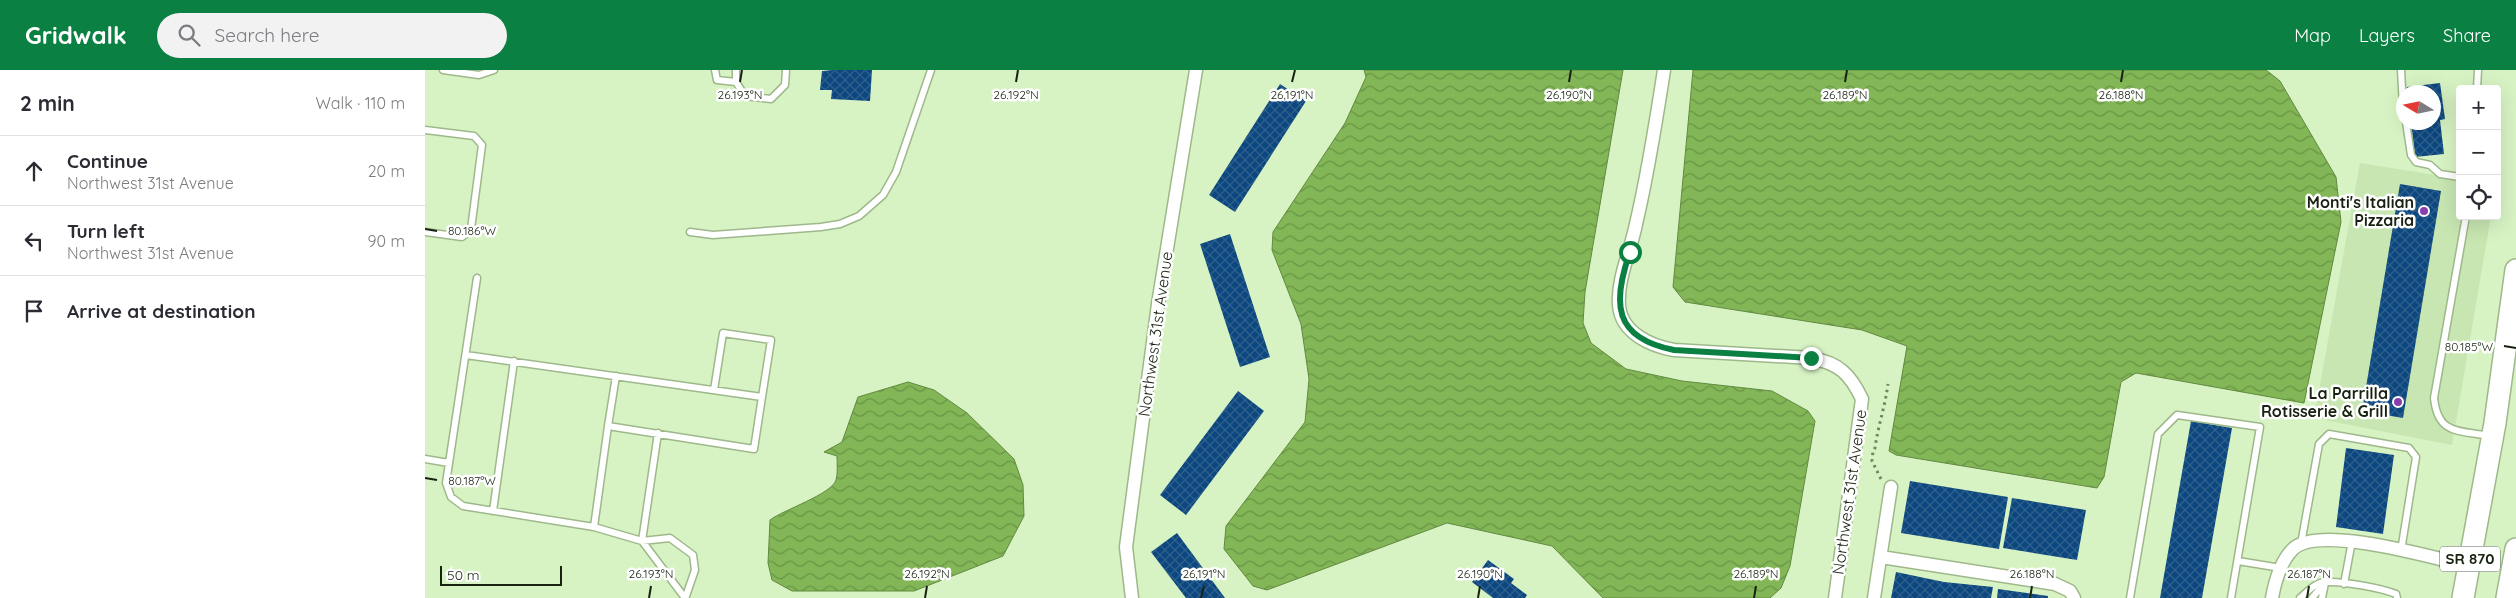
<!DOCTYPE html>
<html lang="en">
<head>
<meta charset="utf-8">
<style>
	body { margin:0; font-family:Quicksand,sans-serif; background:#f2f2f3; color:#2b2b33 }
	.controls { position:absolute; right:15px; top:15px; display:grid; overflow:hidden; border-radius:5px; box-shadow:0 5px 20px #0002 }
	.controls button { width:45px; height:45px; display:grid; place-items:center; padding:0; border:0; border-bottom:1px solid #e1e1e2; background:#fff; color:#2b2b33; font:25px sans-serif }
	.compass { position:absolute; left:1971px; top:15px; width:45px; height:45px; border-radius:50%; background:#fff; box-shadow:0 5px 20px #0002; rotate:280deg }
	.scale { position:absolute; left:15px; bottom:12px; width:122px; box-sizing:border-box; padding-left:5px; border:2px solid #182211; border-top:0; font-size:14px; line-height:18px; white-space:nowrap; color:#182211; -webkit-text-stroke:4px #fff; paint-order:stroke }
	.stop { position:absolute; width:15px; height:15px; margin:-11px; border:4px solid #0b8043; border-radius:50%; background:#fff }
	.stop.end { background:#0b8043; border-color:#fff; box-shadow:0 1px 5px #0008 }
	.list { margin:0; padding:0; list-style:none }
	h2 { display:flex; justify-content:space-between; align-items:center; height:65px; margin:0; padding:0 20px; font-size:21px }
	h2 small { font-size:16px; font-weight:400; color:#7c7c81 }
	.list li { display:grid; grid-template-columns:32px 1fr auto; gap:15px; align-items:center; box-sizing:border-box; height:70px; padding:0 20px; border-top:1px solid #e1e1e2 }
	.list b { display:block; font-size:19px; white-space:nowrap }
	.list p { margin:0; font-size:16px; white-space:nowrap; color:#7c7c81 }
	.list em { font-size:16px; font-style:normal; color:#7c7c81 }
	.icon { flex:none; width:28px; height:28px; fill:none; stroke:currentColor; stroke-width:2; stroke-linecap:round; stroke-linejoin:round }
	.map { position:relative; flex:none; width:2091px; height:528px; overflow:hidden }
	header { display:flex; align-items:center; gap:30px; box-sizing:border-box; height:70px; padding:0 25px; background:#0b8043; color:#fff }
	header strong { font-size:24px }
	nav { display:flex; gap:28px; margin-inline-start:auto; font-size:18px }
	.search { width:350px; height:45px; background:#f2f2f3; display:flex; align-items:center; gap:12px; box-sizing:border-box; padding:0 18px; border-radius:28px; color:#7c7c81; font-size:19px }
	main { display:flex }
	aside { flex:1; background:#fff }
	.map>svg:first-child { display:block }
	.built { fill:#c7e6b2 }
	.water { fill:url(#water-waves); stroke:#628a41 }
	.building { fill:url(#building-cross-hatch) }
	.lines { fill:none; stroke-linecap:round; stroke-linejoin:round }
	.service-casing { stroke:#9eb88b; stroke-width:9 }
	.minor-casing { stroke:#9eb88b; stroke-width:15 }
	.trunk-casing { stroke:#9eb88b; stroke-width:24 }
	.path { stroke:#728465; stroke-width:3; stroke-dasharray:2.5 4; stroke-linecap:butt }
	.service { stroke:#fff; stroke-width:6 }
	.minor { stroke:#fff; stroke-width:12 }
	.trunk { stroke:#fff; stroke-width:21 }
	.route { stroke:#0b8043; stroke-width:6 }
	.ticks { fill:none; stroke:#182211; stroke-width:2 }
	.poi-dot { fill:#893daf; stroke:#fff; stroke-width:2 }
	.labels { text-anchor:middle; stroke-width:5; stroke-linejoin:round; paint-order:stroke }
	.shield { fill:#fff; stroke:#5d6458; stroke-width:1 }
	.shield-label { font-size:15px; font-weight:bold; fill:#182211 }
	.poi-label { font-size:16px; font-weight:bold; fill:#182211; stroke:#fff; text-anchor:end }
	.street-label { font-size:16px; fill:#182211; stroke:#fff }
	.ticks-label { font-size:12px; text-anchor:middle; fill:#182211; stroke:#fff; stroke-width:5; stroke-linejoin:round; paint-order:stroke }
</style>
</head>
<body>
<header>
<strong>Gridwalk</strong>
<div class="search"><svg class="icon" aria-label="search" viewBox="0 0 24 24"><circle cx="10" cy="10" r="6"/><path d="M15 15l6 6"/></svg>Search here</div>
<nav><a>Map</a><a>Layers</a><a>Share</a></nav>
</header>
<main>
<aside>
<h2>2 min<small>Walk · 110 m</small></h2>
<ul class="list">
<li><svg class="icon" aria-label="ahead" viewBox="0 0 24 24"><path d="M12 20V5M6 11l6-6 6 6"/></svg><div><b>Continue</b><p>Northwest 31st Avenue</p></div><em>20 m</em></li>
<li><svg class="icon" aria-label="left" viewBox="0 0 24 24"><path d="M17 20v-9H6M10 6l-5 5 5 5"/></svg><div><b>Turn left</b><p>Northwest 31st Avenue</p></div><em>90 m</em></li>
<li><svg class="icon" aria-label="arrive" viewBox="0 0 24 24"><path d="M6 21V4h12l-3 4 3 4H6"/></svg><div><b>Arrive at destination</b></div></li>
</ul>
</aside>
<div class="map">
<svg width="2091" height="528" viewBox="0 0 2091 528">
	<defs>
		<pattern id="water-waves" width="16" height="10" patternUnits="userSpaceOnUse" patternTransform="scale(1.25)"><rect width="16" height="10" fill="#82b656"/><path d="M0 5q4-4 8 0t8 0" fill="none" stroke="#699446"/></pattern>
		<pattern id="building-cross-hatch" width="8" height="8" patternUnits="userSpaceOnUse" patternTransform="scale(1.25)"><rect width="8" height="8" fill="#0c4780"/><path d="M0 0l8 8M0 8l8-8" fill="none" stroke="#2f5f8b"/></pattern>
	</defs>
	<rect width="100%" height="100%" fill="#d7f3c3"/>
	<path class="built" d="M1935,93L2035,109V146H2066L2027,375L1889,348Z"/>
	<path class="water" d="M939,0H1198L1160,222L1158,253L1166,273L1201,299L1257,311L1347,321L1383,341L1390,351L1365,496L1356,518L1345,528H1178L1127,476L1022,453L842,520L828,516L799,479L801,456L880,352L884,309L876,254L847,180L848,162L920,53L941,7Z
		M1268,0H1841L1855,11L1911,107L1916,152L1879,333L1711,303L1696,312L1679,407L1672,418L1471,385L1464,381L1482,276L1437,260L1260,232L1248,217Z
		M483,312L509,320L542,343L589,389L598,415L599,446L578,486L489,521H367L347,510L343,493L345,450C358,440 407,424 411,410C413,403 412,393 412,386L399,382L417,372L433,327Z"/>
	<path class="building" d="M408,0H447L445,31L406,29L407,20H395L397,1Z
		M2015,13L2020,49L2015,50L2019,84L1990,87L1986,52H2008V22H1982V17Z
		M855,14L881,31L810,142L784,125Z
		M1975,114L2016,121L1978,348L1937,341Z
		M805,164L845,287L815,297L775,174Z
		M813,321L839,341L761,445L735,425Z
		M1766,351L1807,358L1777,528H1735Z
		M1921,378L1969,385L1958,464L1911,457Z
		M1485,411L1583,427L1574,479L1476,463Z
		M1587,428L1661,440L1652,490L1578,478Z
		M752,463L800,528H761L726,482Z
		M1063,490L1089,509L1086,513L1102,525L1100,528H1068L1047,512Z
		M1471,502L1519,512L1568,517L1566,528H1466Z
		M1573,519L1623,526V528H1572Z"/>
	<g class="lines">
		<defs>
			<path id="service" d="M18,0L54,5L69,0
				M290,0L292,10L311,12V0
				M1976,0L1978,37
				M311,12L320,26L346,29L360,15L361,0
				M2052,19L2053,0
				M1981,52L1986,85L1991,92L2005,95L2015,104L2035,107
				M0,60L49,66L57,75L46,159L37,167L0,162
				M2041,146L2009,328C2013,365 2033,360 2064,366
				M265,162L288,165L396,157L415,154L434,146L458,125L471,102L506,0
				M52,208L21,413L26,427L38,436L169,457L217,471L260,528
				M41,285L337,327L329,379L183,356L169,457
				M289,320L298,263L346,270L337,327
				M183,356L191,306
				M233,363L217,471L245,468L268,485L270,500L261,526
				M0,389L24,393
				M68,441L89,291
				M1876,474L1894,374L1904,364L1984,378L1991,387L1976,481
				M1813,491L1856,498
				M1919,514L1927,471
				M1705,528L1733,364L1752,345L1835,357L1806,528
				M1875,528C1883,521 1891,512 1901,512C1918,511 1956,518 1971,524L1972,528
				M1887,528L1900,513
				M1897,528L1900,513"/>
			<path id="minor" d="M1239,0C1231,52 1223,103 1211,154C1206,180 1192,209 1194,235C1196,263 1226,276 1249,280L1386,288C1414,293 1425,304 1437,329L1410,528
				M1456,487L1630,514L1645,521L1649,528
				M707,528L701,477L733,234L771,0
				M1449,528L1466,417
				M1847,528C1850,511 1855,492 1868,479C1894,454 2009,488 2044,496"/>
			<path id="trunk" d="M2038,528L2070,353L2091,200
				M2082,528L2091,479"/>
		</defs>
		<use href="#service" class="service-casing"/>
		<use href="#minor" class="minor-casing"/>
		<use href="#trunk" class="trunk-casing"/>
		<path class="path" d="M1456,409L1447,391L1448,381L1450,378C1453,356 1460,337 1463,314"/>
		<use href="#service" class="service"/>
		<use href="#minor" class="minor"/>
		<use href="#trunk" class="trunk"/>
	</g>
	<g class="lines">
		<path class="route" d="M1205,182C1187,233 1188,268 1249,280L1386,288"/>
	</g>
	<path class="ticks" d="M315,12L317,0M591,12L593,0M867,12L870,0M1144,12L1146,0M1420,12L1422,0M1696,12L1698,0M0,159L12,161M2079,276L2091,278M0,408L12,410M224,528L226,516M500,528L502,516M776,528L779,516M1053,528L1055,516M1329,528L1331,516M1605,528L1607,516M1882,528L1884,516"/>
	<g class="poi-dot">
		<circle cx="1999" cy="141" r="5"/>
		<circle cx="1973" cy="332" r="5"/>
	</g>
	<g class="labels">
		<rect class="shield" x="2015" y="476.5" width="60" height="25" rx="4"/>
		<g class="shield-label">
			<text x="2045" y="494">SR 870</text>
		</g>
		<g class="poi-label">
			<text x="1989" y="138">Monti's Italian<tspan x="1989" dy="18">Pizzaria</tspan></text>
			<text x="1963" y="329">La Parrilla<tspan x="1963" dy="18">Rotisserie &amp; Grill</tspan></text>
		</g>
		<g class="street-label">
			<text transform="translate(730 264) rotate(-82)" y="6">Northwest 31st Avenue</text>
			<text transform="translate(1424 422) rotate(-82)" y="6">Northwest 31st Avenue</text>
		</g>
	</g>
	<g class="ticks-label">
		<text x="315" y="29">26.193°N</text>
		<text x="591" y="29">26.192°N</text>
		<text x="867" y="29">26.191°N</text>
		<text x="1144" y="29">26.190°N</text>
		<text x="1420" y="29">26.189°N</text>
		<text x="1696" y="29">26.188°N</text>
		<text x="47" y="165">80.186°W</text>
		<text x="2044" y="281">80.185°W</text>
		<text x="47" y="415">80.187°W</text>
		<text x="226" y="508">26.193°N</text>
		<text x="502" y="508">26.192°N</text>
		<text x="779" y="508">26.191°N</text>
		<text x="1055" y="508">26.190°N</text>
		<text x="1331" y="508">26.189°N</text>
		<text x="1607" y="508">26.188°N</text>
		<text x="1884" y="508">26.187°N</text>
	</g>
</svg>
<div class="controls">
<button>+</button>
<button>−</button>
<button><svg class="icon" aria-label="locate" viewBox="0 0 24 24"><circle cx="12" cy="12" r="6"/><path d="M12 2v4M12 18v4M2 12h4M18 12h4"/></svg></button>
</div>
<svg class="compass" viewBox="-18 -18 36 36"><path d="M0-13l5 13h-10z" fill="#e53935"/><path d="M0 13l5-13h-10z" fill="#7c7c81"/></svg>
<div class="scale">50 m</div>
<div class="stop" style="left:1205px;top:182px"></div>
<div class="stop end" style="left:1386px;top:288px"></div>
</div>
</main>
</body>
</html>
